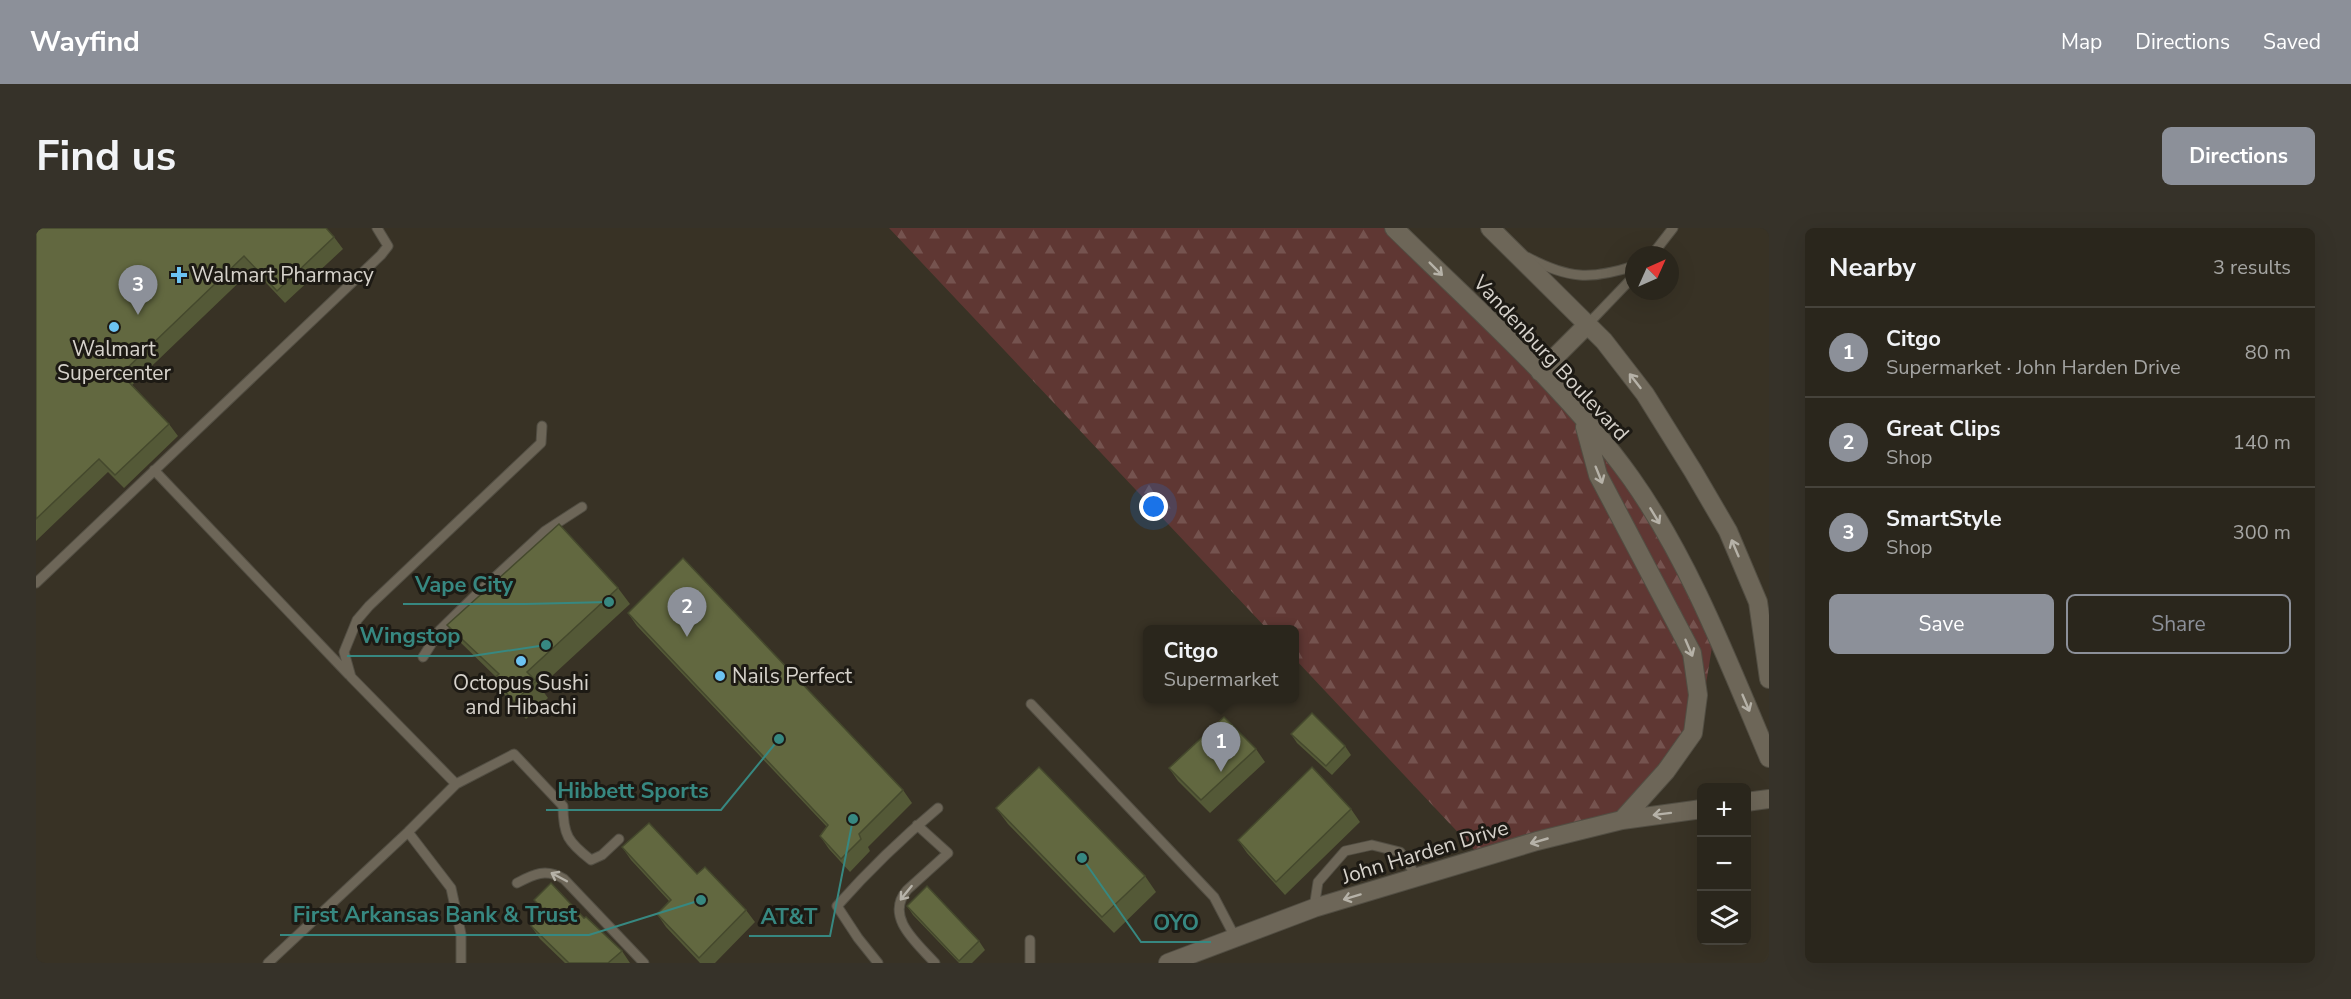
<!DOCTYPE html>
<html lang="en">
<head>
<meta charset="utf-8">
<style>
	body { margin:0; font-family:"Nunito Sans",sans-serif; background:#363229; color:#f1f3f6 }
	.controls { position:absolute; right:18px; bottom:18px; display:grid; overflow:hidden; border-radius:9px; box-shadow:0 6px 24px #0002 }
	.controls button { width:54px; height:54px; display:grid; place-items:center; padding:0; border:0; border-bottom:2px solid #46433b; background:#2a261c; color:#f1f3f6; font:30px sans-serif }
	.compass { position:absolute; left:1589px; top:18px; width:54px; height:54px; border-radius:50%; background:#2a261c; box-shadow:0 6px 24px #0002; rotate:45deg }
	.you { position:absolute; left:1118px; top:279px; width:21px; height:21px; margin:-15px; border:4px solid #fff; border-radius:50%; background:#1a73e8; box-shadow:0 0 0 9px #1a73e833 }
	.badge { display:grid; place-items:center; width:39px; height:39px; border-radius:50%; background:#8c9099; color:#fff; font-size:20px; font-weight:700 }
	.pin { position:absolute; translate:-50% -50px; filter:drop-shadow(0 2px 3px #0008) }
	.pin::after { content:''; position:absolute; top:32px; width:21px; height:18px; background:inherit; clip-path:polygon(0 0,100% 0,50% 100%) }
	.popup { position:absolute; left:1107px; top:397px; width:156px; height:78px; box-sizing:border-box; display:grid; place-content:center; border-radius:9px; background:#2a261c; filter:drop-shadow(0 2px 4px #0005); font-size:20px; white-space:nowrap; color:#a5a5a3 }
	.popup b { font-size:22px; color:#f1f3f6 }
	.popup::after { content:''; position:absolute; left:50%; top:100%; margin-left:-12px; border:12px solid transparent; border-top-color:#2a261c }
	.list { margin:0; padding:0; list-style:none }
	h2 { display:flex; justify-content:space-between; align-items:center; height:78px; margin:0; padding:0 24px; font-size:26px }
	h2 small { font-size:20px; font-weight:400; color:#a5a5a3 }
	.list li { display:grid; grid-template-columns:39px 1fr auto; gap:18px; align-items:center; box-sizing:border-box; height:90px; padding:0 24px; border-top:2px solid #46433b }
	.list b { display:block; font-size:22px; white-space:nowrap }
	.list p { margin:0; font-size:20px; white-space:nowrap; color:#a5a5a3 }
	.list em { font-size:20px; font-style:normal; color:#a5a5a3 }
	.actions { display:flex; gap:12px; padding:18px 24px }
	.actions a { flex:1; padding:14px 0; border:2px solid #8c9099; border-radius:9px; text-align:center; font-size:21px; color:#8c9099 }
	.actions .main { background:#8c9099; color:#fff }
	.icon { flex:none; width:33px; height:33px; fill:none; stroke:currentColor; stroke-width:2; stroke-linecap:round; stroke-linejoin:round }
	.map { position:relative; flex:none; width:1733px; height:735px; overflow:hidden; border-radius:9px }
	header { display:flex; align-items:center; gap:36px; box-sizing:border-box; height:84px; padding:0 30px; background:#8c9099; color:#fff }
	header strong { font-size:28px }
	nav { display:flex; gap:33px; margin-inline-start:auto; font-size:21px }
	.intro { display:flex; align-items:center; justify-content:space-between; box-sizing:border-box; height:144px; padding:0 36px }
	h1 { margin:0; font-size:42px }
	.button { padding:15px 27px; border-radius:9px; background:#8c9099; color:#fff; font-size:21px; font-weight:700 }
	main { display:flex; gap:36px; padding:0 36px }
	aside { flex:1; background:#2a261c; border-radius:9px; box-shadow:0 6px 24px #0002 }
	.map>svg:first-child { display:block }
	.forest { fill:url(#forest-firs) }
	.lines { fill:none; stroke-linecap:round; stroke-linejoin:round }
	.lane-casing { stroke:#524e43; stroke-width:11 }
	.secondary-casing { stroke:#524e43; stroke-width:20 }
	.lane { stroke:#6d6658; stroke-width:9 }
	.secondary { stroke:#6d6658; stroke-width:18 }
	.wall { fill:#545937 }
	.building { fill:#626840; stroke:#45492d; stroke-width:1.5 }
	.oneway { stroke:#b6b2a8 }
	.poi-dot { fill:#6cc3f2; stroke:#1d1a14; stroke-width:2 }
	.labels { text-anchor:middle; stroke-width:6; stroke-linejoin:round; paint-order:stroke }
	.poi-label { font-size:21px; fill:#d6d2cb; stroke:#1d1a14; text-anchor:start }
	.street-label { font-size:21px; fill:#d6d2cb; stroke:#1d1a14 }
	.leader { fill:none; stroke:#378881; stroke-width:2 }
	.callout-dot { fill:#378881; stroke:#1d1a14; stroke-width:2 }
	.callout-label { font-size:22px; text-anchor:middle; font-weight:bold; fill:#378881; stroke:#1d1a14; stroke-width:6; stroke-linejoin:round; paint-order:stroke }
</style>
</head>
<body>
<header>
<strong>Wayfind</strong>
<nav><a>Map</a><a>Directions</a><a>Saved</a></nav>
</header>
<div class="intro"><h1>Find us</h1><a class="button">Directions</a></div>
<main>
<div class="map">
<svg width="1733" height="735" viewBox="0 0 1733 735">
	<defs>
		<pattern id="forest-firs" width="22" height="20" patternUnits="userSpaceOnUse" patternTransform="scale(1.5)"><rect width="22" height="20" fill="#5f3733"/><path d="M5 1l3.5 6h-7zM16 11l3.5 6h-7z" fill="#75534f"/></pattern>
	</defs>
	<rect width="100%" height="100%" fill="#383225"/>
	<path class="forest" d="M853,0H1358L1594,249L1679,401L1664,492L1586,592L1447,631L1259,431L1258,402L1231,401Z"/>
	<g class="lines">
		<defs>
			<path id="lane" d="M1616,27L1637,0
				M1491,29C1532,51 1555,52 1598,38
				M1552,96L1598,48
				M118,242L313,447
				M0,355L345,27L352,18L341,0
				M387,429L404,402L445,362L509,303L546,279
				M995,476L1178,669L1200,711
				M420,556L478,526L527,578C527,607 532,614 555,632L566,627L583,611
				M881,597L912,625L871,662C848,689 881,715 899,735
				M372,604L415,660L425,706V735
				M481,655C498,646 510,640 528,651L608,735
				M1278,680L1282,654L1309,623L1336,617L1364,624L1382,650
				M232,735L372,604L420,556L315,449L308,424L321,392L333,378L505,215L506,198
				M842,735L822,710L801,678C832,643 866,610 902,580
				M994,735V712"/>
			<path id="secondary" d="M1358,0C1438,79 1529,158 1595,250C1654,333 1693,436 1733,530
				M1454,0L1568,113L1609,166L1657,243L1692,303L1722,374L1733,451
				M1504,144L1552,96
				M1549,199L1562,247L1656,425L1662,467L1657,505L1630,543L1586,592
				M1710,574L1733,571
				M1132,735L1278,680L1501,613L1586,592L1666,581"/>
		</defs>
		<use href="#lane" class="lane-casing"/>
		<use href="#secondary" class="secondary-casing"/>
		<use href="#lane" class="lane"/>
		<use href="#secondary" class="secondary"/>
	</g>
	<path class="wall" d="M0,0L298,9L307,21L249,75L217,41L96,157L133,196L142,208L88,260L72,244L0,313Z
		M582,360L594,376L504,459L512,470L490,491L469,467L458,450L460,449L423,413L411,397Z
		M592,385L867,562L876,575L832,619L834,623L814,644L793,621L784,608L791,599L601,398Z
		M1255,506L1309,518L1315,527L1296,547L1261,515Z
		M1220,521L1229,534L1174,585L1142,553L1133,540Z
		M960,580L1109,648L1120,664L1078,705L972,596Z
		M1315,581L1324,594L1249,667L1211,625L1202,612Z
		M586,619L661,646L710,682L719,694L679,735H664L630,699L621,686L633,673L595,632Z
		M498,672L548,690L586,723L594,735H529L504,711L495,698L507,684Z
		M871,678L943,713L949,722L936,735H923L877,687Z"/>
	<path class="building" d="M0,0H290L298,9L241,63L208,28L85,146L133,196L79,247L63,231L0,291Z
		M523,296L582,360L491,444L500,453L478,474L458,450L463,446L411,397Z
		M647,330L867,562L823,606L825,611L805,631L784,608L792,597L592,385Z
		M1276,485L1309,518L1290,538L1255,506Z
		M1188,489L1220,521L1165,572L1133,540Z
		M1003,539L1109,648L1066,689L960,580Z
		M1276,539L1315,581L1240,654L1202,612Z
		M613,595L661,646L669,639L710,682L663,730L621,686L635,672L586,619Z
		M515,655L548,690L550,689L586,723L572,735H533L495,698L508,682L498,672Z
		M891,658L943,713L923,733L871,678Z"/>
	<defs><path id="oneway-shaft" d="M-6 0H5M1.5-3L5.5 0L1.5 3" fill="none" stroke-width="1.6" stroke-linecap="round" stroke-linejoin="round" transform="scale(1.5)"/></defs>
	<g class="oneway">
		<use href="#oneway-shaft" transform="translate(1400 41) rotate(45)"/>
		<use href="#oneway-shaft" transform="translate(1599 153) rotate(-128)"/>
		<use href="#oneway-shaft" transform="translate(1563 247) rotate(68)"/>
		<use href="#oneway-shaft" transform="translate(1619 288) rotate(59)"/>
		<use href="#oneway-shaft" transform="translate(1699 320) rotate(-113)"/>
		<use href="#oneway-shaft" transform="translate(1653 420) rotate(67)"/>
		<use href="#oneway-shaft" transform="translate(1710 475) rotate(67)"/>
		<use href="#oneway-shaft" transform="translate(1626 586) rotate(173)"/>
		<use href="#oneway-shaft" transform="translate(1503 613) rotate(164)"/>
		<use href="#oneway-shaft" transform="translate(523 649) rotate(-152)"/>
		<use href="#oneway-shaft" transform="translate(870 665) rotate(129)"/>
		<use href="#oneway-shaft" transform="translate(1316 669) rotate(163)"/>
	</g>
	<g class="poi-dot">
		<path d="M140 38h6v6h6v6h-6v6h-6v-6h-6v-6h6z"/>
		<circle cx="78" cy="99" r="6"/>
		<circle cx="485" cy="433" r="6"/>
		<circle cx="684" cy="448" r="6"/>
	</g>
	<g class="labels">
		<g class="poi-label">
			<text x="155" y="54">Walmart Pharmacy</text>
			<text x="78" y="128" text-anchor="middle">Walmart<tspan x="78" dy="24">Supercenter</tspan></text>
			<text x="696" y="455">Nails Perfect</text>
			<text x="485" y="462" text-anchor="middle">Octopus Sushi<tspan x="485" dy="24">and Hibachi</tspan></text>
		</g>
		<g class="street-label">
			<text transform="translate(1515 130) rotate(47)" y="7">Vandenburg Boulevard</text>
			<text transform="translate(1389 624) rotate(-17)" y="7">John Harden Drive</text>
		</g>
	</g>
	<path class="leader" d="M573 374L489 376H367M510 417L436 428H311M743 511L685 582H510M665 672L553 707H244M817 591L794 708H713M1046 630L1105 714H1175"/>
	<g class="callout-dot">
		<circle cx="573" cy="374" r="6"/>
		<circle cx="510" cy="417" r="6"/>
		<circle cx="743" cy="511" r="6"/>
		<circle cx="665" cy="672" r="6"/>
		<circle cx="817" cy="591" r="6"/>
		<circle cx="1046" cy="630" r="6"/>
	</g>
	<g class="callout-label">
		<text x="428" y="364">Vape City</text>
		<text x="374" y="415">Wingstop</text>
		<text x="597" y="570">Hibbett Sports</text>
		<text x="399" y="694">First Arkansas Bank &amp; Trust</text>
		<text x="753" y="696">AT&amp;T</text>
		<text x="1140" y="702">OYO</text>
	</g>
</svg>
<div class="controls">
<button>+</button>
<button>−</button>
<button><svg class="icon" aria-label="layers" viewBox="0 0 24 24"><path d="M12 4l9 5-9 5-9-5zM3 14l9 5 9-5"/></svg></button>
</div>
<svg class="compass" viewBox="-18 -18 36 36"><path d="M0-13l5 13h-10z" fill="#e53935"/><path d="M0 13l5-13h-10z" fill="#a5a5a3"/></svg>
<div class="you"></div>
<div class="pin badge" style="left:1185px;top:544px">1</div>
<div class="popup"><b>Citgo</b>Supermarket</div>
<div class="pin badge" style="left:651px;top:409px">2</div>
<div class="pin badge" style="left:102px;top:87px">3</div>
</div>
<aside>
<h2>Nearby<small>3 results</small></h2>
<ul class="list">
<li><span class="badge">1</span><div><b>Citgo</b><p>Supermarket · John Harden Drive</p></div><em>80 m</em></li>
<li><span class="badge">2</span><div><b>Great Clips</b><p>Shop</p></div><em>140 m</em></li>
<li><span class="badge">3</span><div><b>SmartStyle</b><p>Shop</p></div><em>300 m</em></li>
</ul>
<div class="actions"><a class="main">Save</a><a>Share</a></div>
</aside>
</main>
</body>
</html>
